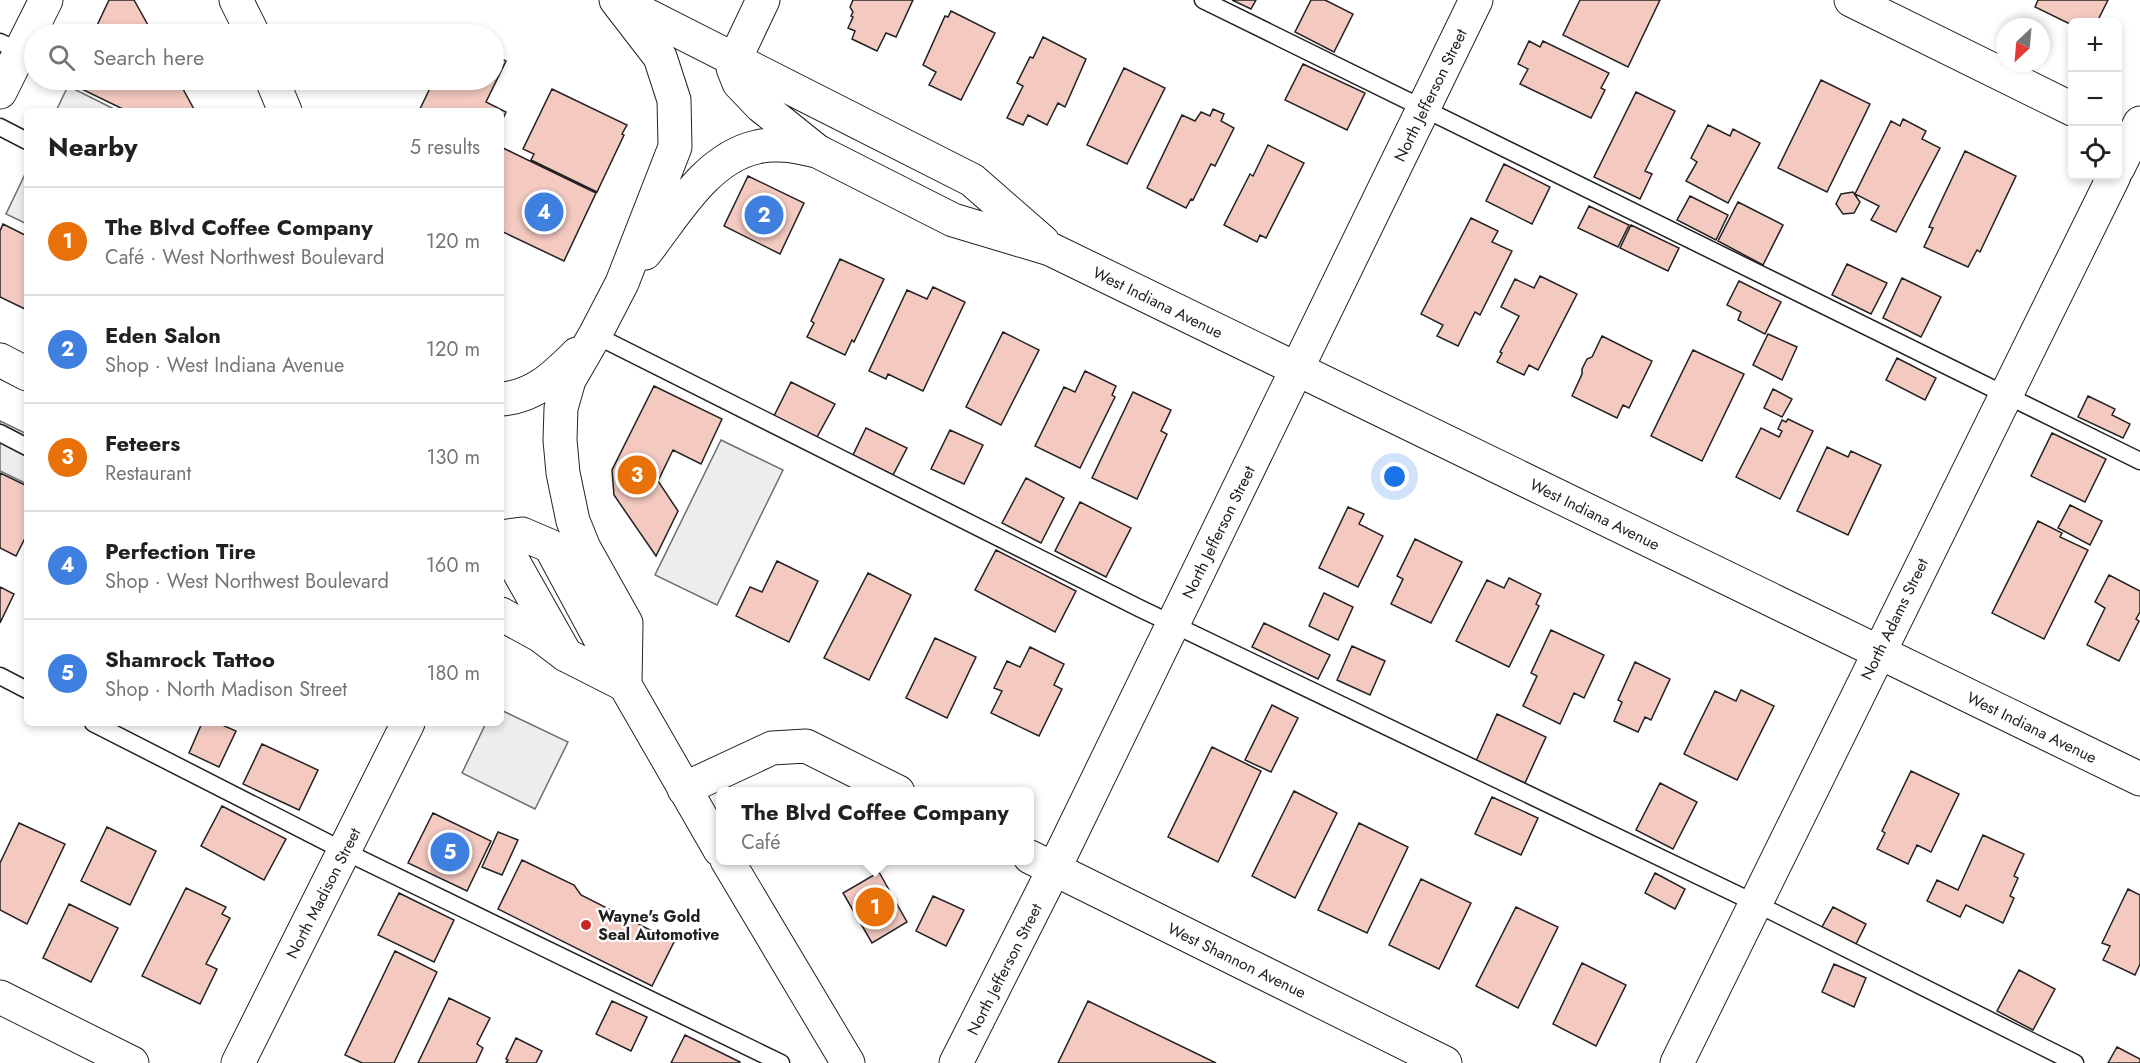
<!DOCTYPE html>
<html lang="en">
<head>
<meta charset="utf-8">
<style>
	body { margin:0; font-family:Jost,sans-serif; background:#f2f2f2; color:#202124 }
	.controls { position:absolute; right:18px; top:18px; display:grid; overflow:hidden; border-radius:9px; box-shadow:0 3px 9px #0003 }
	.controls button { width:54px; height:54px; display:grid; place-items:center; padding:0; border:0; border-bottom:2px solid #e0e0e0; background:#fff; color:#202124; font:30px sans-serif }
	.compass { position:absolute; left:1996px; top:18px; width:54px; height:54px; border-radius:50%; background:#fff; box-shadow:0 3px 9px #0003; rotate:206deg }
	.you { position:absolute; left:1395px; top:477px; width:21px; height:21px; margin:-15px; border:4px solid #fff; border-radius:50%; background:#1a73e8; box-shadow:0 0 0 9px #1a73e833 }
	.badge { display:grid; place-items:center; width:39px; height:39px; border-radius:50%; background:#c62828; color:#fff; font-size:20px; font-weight:700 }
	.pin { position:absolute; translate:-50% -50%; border:3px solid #fff; box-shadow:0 2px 6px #0006 }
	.popup { position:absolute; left:716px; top:787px; width:318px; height:78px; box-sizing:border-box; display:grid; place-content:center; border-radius:9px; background:#fff; filter:drop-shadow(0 2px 4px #0005); font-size:20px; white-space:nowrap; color:#757577 }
	.popup b { font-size:22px; color:#202124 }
	.popup::after { content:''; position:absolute; left:50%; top:100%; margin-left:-12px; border:12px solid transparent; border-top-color:#fff }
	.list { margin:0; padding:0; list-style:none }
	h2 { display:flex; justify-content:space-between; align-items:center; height:78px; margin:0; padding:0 24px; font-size:26px }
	h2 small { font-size:20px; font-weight:400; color:#757577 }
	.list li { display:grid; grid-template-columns:39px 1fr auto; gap:18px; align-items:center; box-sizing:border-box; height:108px; padding:0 24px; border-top:2px solid #e0e0e0 }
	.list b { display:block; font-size:22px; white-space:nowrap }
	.list p { margin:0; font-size:20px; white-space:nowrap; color:#757577 }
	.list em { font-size:20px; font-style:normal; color:#757577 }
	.icon { flex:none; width:33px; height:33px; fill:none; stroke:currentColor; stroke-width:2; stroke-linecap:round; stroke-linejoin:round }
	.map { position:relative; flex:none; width:2140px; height:1063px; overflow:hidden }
	.search { position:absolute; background:#fff; box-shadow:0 3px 9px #0003; left:24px; top:24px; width:480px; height:66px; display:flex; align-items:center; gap:15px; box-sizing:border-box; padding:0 21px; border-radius:33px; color:#757577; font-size:22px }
	.panel { position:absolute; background:#fff; box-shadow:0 3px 9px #0003; left:24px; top:108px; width:480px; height:618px; border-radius:9px }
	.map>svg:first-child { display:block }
	.parking { fill:#ededed; stroke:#6f6f6f; stroke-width:1.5 }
	.building { fill:#f3c9c0; stroke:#222; stroke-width:1.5 }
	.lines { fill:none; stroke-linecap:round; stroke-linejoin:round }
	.service-casing { stroke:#222; stroke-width:19 }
	.minor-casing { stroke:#222; stroke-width:35 }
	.secondary-casing { stroke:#222; stroke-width:35 }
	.primary-casing { stroke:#222; stroke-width:35 }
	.service { stroke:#fff; stroke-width:16 }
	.minor { stroke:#fff; stroke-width:33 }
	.secondary { stroke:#fff; stroke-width:33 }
	.primary { stroke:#fff; stroke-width:33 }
	.poi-dot { fill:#c62828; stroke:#fff; stroke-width:2 }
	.labels { text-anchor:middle; stroke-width:4.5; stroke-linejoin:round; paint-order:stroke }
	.street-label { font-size:16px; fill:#222; stroke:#fff }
	.poi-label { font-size:16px; font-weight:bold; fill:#222; stroke:#fff; text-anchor:start }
</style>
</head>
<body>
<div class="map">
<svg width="2140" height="1063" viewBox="0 0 2140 1063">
	<rect width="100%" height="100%" fill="#fff"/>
	<path class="parking" d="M68,86L118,111H56Z
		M27,170V224L6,214Z
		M0,421L27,434V484L0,471Z
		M721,440L783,470L717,605L655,575Z
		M501,710L568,742L535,809L462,773L486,723H501Z"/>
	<path class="building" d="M109,0H134L153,34H93Z
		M853,0H913L896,37L886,33L877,51L852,39L855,31L848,28L853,17L851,16L853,12L850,7Z
		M1232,0H1256L1251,9Z
		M1311,0H1325L1353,14L1334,52L1295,32Z
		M1580,0H1660L1628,67L1563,35Z
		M2038,0H2108L2097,22H2072V25L2035,7Z
		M951,11L995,33L961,100L929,85L936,72L923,65L945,16L948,17Z
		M1043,37L1086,59L1065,107L1058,103L1047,125L1028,115L1023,125L1007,118L1023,86L1017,83L1030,57L1033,58Z
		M1529,41L1540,47L1543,41L1609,73L1601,88L1605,90L1591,118L1520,84L1528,69L1518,64Z
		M494,55L506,61L486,102L506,112L501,123V111H419L434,80H494Z
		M1303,64L1365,93L1347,130L1285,100Z
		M1124,68L1165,88L1127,164L1087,145Z
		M71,80H178L195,111H127L69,83Z
		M1821,80L1870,104L1827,192L1778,168Z
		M552,89L627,125L622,134L624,135L597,192L531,160L534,154L523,149Z
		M1636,92L1675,111L1645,171L1652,174L1640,199L1594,177Z
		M1213,109L1224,114L1221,121L1234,128L1215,166L1211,164L1193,200L1191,199L1186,208L1147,188L1182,115L1195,121L1201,112L1210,116Z
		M1903,119L1926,131L1922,139L1940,148L1896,232L1871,220L1879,206L1855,194L1891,121L1900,126Z
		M1708,125L1730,136L1733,129L1760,143L1728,203L1686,181L1697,162L1691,158Z
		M1268,145L1304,163L1266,238L1260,235L1257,242L1224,225L1250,174L1253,176Z
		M501,147L596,193L564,261L501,231Z
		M1965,151L2016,176L1980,252L1977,250L1968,267L1924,247L1933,228L1929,227Z
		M1504,164L1550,187L1532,224L1486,201Z
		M748,176L804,203L780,254L724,226Z
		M1853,192L1860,202L1854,213L1843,214L1836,204L1841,194Z
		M1690,196L1728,215L1716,240L1677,220Z
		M1738,202L1783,225L1763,265L1718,241Z
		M1589,206L1629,225L1618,247L1578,228Z
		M1471,218L1498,231L1492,242L1512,251L1480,315L1475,312L1458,346L1437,336L1443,325L1421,314Z
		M3,224L27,236V310L0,297V231Z
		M1631,225L1679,248L1668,271L1620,248Z
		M840,259L884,279L854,342L852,340L845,355L807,337L814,323L811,321Z
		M1847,264L1887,283L1871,314L1832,295Z
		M1540,276L1577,294L1538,370L1529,365L1524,375L1497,362L1502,353L1500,352L1519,316L1501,307L1515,279L1534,288Z
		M1902,278L1941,297L1921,337L1883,318Z
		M1739,281L1781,302L1765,334L1738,320L1741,312L1727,305Z
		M933,287L965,302L923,391L888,374L886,379L869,371L907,290L927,299Z
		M1003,332L1039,350L1001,425L966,407Z
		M1768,334L1797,347L1782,380L1753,365Z
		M1602,336L1652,361L1629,408L1623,405L1617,418L1572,396L1582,374V369L1587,359L1592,357Z
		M1693,350L1744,374L1702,461L1651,436Z
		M1897,358L1936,378L1925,400L1886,380Z
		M1085,371L1116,386L1112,395L1115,397L1080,468L1035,446L1064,387L1075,392Z
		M791,382L835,404L817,437L774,416Z
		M654,386L722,419L701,464L673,450L658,481L678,511L656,556L614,495L612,470Z
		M1773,389L1792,399L1782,417L1764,408Z
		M1133,392L1171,410L1161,431L1167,434L1137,499L1092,478Z
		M2088,396L2115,409L2112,415L2130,424L2123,438L2078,417Z
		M1788,419L1813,431L1780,499L1736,477L1761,428L1779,437L1782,431L1778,429L1782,420L1786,422Z
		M866,428L907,448L893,475L853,455Z
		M950,430L983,445L964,484L931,469Z
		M2052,433L2106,459L2085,502L2031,476Z
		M1827,447L1848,457L1851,451L1881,465L1848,535L1797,511Z
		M0,473L27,486V534L16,556L0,548Z
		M1026,478L1064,498L1041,543L1002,523Z
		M1080,502L1131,528L1106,577L1055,551Z
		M2070,505L2102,521L2090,545L2058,528Z
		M1348,507L1364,514L1359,524L1383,536L1358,587L1319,568Z
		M2038,521L2062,533L2060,537L2088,550L2044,639L1992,613Z
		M1415,539L1462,562L1431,623L1391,604L1403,579L1397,576Z
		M996,550L1076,591L1055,632L975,590Z
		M777,561L818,581L789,642L736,616L750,587L762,592Z
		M868,573L911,595L869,680L824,658Z
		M2109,575L2140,591V612L2136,619L2139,621L2119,661L2087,645L2105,608L2095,602Z
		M1509,578L1541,594L1536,604L1539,606L1509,667L1456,641L1487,580L1504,588Z
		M0,587L14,594L0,623Z
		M1324,593L1353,607L1338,640L1309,626Z
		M1264,623L1330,655L1318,679L1252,647Z
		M1551,630L1604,655L1584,698L1574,693L1560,724L1523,706L1537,676L1531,673Z
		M935,638L976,657L947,718L906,698Z
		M1352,646L1385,661L1370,695L1337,680Z
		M1030,647L1064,664L1054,685L1062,689L1039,736L991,713L1002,691L994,688L1007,661L1020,667Z
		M1635,662L1670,679L1651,720L1645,717L1638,732L1614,721L1622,702L1618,700Z
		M1741,690L1774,706L1737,780L1684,754L1715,691L1736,701Z
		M1272,705L1298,718L1271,772L1245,760Z
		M1497,714L1546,737L1525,783L1476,761Z
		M202,723H218L236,731L219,767L189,753Z
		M262,744L318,770L299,810L243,784Z
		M1212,747L1261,771L1218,862L1168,837Z
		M1911,771L1959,794L1931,852L1917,845L1908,864L1877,849L1885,833L1882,831Z
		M1660,783L1697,802L1673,849L1636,830Z
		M1294,791L1337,813L1295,898L1252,876Z
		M1492,797L1538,818L1521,855L1475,834Z
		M222,806L286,839L264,880L201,846Z
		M433,813L491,841L467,891L408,863Z
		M19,823L65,844L27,924L0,910V863Z
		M1359,823L1408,847L1367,933L1318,910Z
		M107,827L156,851L130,905L81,881Z
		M498,832L518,840L502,875L482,867Z
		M1983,835L2024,854L2014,876L2018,878L2010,896L2014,898L2003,923L1966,905L1960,917L1927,901L1937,880L1958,890Z
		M522,860L574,885L581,895L674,942L652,986L498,909Z
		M879,872L907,922L872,943L843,893Z
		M1655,873L1685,889L1675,909L1645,893Z
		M1421,879L1471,903L1439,969L1389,945Z
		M186,888L226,907L222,914L230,918L206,964L217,969L200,1004L142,976Z
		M2128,889L2140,895V964L2135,975L2103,960L2110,946L2102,943Z
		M399,893L454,920L434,962L378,935Z
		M933,896L964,910L946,946L916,931Z
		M69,904L118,928L91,982L43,958Z
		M1516,907L1558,927L1518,1008L1476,986Z
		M1833,907L1866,924L1856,944L1822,927Z
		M395,951L437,972L394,1063H362L345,1055Z
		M1582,963L1626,985L1596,1046L1553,1024Z
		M1834,964L1866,978L1854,1007L1822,992Z
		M2019,970L2055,989L2033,1030L1997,1011Z
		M449,998L490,1018L477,1044L483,1048L476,1063H418Z
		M612,1001L647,1017L631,1051L596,1034Z
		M1088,1001L1216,1063H1058Z
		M685,1035L740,1062V1063H671Z
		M516,1038L542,1051L536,1063H506L508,1060L506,1059Z
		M2117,1047L2140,1059V1063H2108Z"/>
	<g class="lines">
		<defs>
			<path id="service" d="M1203,0L2140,461
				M0,42L21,52
				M0,127L27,141
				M595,335L1139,608L1755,903L2075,1063
				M0,433L27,447
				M0,676L27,690
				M93,723L344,851L781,1063"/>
			<path id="minor" d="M763,0L735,59L733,68L739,83L761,106L817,151L953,220L1050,249L2140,779
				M1851,0L2072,109
				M619,1L972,180L1043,242
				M2118,168L2140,123
				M0,360L27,374
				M501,614L541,636L566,655
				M684,789L772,748L806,746L898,792
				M1030,857L1445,1063
				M0,997L132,1063
				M238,1063L408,723
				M956,1063L1054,869L1476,0
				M1677,1063L2114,176"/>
			<path id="secondary" d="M0,92L46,0"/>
			<path id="primary" d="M236,0L253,34
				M616,0L660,57L674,100L675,147L622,283L595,335L569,380L561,408L560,440L563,473L573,521L584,548L626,623L625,685
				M272,80L285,111
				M645,253C675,215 706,158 757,147C777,142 798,147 817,151
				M501,399C534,397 555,376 577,354
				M501,537L522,534L550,546L625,685L720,850
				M501,540L566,655L625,685
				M727,860L848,1063"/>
		</defs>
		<use href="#service" class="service-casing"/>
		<use href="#minor" class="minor-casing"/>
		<use href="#secondary" class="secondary-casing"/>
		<use href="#primary" class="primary-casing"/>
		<use href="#service" class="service"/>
		<use href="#minor" class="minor"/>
		<use href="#secondary" class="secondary"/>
		<use href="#primary" class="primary"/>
	</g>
	<circle class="poi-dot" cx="586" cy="925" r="6"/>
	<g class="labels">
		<g class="street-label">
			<text transform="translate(1430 95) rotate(-64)" y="6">North Jefferson Street</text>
			<text transform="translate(1158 302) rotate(26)" y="6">West Indiana Avenue</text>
			<text transform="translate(1595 514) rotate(26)" y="6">West Indiana Avenue</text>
			<text transform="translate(1218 532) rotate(-64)" y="6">North Jefferson Street</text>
			<text transform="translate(1894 619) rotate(-64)" y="6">North Adams Street</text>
			<text transform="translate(2032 727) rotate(26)" y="6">West Indiana Avenue</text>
			<text transform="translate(323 893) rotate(-63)" y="6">North Madison Street</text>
			<text transform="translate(1237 960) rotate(26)" y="6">West Shannon Avenue</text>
			<text transform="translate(1004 969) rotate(-63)" y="6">North Jefferson Street</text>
		</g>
		<g class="poi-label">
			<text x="598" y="922">Wayne's Gold<tspan x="598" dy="18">Seal Automotive</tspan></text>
		</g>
	</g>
</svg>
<div class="controls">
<button>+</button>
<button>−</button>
<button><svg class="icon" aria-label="locate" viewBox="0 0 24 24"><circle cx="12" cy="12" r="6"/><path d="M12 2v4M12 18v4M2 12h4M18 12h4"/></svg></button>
</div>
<svg class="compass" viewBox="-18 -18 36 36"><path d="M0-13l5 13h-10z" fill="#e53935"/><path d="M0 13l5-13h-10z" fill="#757577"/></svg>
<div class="you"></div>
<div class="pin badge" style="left:875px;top:907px;background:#e8710a">1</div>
<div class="popup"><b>The Blvd Coffee Company</b>Café</div>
<div class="pin badge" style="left:764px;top:215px;background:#3f7fe0">2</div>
<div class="pin badge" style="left:637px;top:475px;background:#e8710a">3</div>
<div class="pin badge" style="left:544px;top:212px;background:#3f7fe0">4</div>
<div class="pin badge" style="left:450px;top:852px;background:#3f7fe0">5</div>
<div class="search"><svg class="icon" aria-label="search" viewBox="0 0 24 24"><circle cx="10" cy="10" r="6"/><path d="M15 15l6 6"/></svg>Search here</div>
<section class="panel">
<h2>Nearby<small>5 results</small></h2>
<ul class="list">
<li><span class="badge" style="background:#e8710a">1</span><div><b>The Blvd Coffee Company</b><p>Café · West Northwest Boulevard</p></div><em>120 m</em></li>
<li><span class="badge" style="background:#3f7fe0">2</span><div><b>Eden Salon</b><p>Shop · West Indiana Avenue</p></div><em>120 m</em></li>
<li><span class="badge" style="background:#e8710a">3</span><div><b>Feteers</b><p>Restaurant</p></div><em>130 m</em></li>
<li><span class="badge" style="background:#3f7fe0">4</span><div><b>Perfection Tire</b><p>Shop · West Northwest Boulevard</p></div><em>160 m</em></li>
<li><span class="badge" style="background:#3f7fe0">5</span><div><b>Shamrock Tattoo</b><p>Shop · North Madison Street</p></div><em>180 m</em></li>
</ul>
</section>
</div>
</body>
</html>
